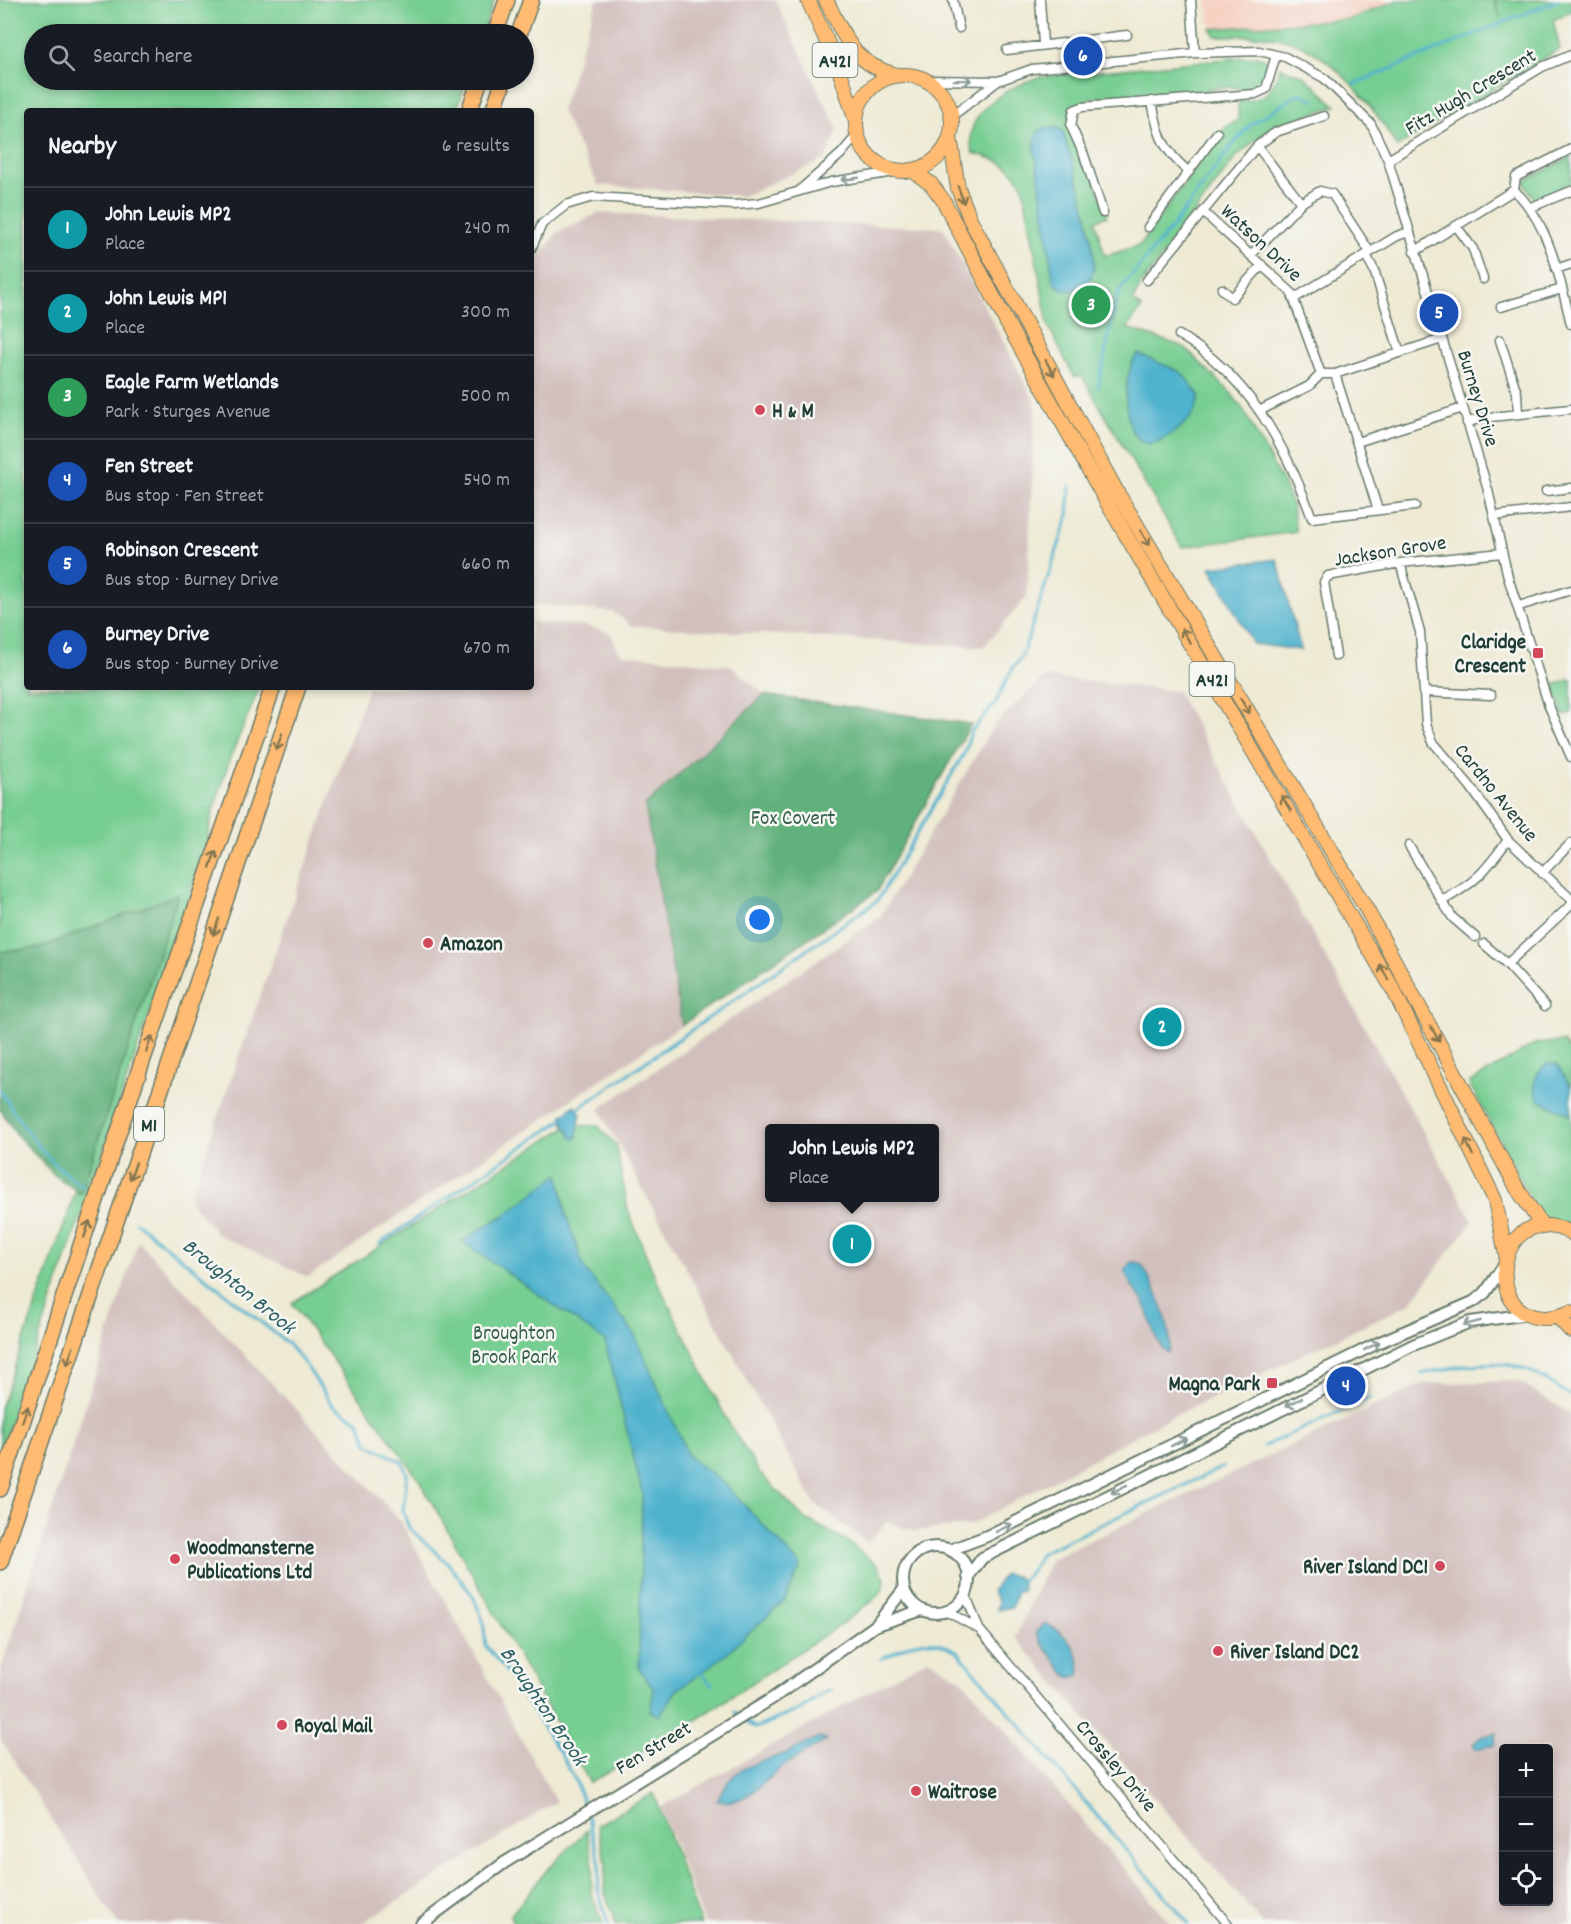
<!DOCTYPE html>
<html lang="en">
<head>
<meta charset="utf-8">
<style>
	body { margin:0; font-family:Dekko,sans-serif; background:#20242c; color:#f1f3f6 }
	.controls { position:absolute; right:18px; bottom:18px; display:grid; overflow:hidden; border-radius:6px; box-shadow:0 3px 9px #0003 }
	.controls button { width:54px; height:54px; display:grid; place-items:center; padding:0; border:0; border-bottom:2px solid #363941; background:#171b24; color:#f1f3f6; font:30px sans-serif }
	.you { position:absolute; left:760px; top:920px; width:21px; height:21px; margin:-15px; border:4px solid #fff; border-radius:50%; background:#1a73e8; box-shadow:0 0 0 9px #1a73e833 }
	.badge { display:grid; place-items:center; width:39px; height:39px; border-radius:50%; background:#d1495b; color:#fff; font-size:20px; font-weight:700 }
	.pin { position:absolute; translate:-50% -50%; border:3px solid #fff; box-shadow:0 2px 6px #0006 }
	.popup { position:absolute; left:765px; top:1124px; width:174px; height:78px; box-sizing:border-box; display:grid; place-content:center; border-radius:6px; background:#171b24; filter:drop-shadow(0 2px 4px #0005); font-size:20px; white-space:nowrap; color:#9ea1a6 }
	.popup b { font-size:22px; color:#f1f3f6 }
	.popup::after { content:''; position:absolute; left:50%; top:100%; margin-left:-12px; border:12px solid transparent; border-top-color:#171b24 }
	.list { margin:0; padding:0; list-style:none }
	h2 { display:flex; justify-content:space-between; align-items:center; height:78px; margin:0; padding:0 24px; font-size:26px }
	h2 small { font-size:20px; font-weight:400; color:#9ea1a6 }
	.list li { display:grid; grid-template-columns:39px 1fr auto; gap:18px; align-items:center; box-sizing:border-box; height:84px; padding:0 24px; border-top:2px solid #363941 }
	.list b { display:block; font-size:22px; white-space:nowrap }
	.list p { margin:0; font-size:20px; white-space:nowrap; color:#9ea1a6 }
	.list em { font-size:20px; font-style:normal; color:#9ea1a6 }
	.icon { flex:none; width:33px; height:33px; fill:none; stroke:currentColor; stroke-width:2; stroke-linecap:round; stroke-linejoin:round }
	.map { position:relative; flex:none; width:1571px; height:1924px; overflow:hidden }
	.search { position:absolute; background:#171b24; box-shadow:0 3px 9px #0003; left:24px; top:24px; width:510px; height:66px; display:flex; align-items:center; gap:15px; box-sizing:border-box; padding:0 21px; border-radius:33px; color:#9ea1a6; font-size:22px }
	.panel { position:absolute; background:#171b24; box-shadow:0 3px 9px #0003; left:24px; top:108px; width:510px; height:582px; border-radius:6px }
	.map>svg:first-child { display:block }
	.built { fill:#f6d2c3 }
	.industrial { fill:#d1bfbd; fill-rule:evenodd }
	.green { fill:#77ce92; stroke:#4b8663; stroke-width:1.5 }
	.forest { fill:#61b17c; stroke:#407758; stroke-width:1.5 }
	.water { fill:#4fb2ce; stroke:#377881; stroke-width:1.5 }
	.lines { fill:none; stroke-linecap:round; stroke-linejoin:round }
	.stream { stroke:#4fb2ce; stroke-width:3 }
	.minor-casing { stroke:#677a6c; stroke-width:11 }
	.tertiary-casing { stroke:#677a6c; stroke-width:14 }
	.trunk-casing { stroke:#677a6c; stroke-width:16 }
	.motorway-casing { stroke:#677a6c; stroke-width:18 }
	.minor { stroke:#fff; stroke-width:8 }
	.tertiary { stroke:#fff; stroke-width:10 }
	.trunk { stroke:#ffbb71; stroke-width:14 }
	.motorway { stroke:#ffbb71; stroke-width:15 }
	.oneway { stroke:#8f9e9a }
	.oneway2 { stroke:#84764f }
	.poi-dot { fill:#d1495b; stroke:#f6f6f2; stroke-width:2 }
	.labels { text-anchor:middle; stroke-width:5; stroke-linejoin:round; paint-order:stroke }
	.shield { fill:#f6f6f2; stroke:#60746d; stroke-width:1.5 }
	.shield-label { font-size:20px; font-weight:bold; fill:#1f3d34 }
	.street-label { font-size:21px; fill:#1f3d34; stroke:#f6f6f2 }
	.poi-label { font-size:21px; font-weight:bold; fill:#1f3d34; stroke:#f6f6f2; text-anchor:start }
	.park-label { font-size:21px; fill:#35614c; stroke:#f6f6f2 }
	.water-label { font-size:22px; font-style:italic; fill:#2d6062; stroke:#f6f6f2 }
</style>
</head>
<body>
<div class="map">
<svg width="1571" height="1924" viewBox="0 0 1571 1924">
	<rect width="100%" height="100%" fill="#f6f6f2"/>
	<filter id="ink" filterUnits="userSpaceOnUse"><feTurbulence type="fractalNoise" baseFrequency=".0167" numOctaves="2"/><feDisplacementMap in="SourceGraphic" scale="12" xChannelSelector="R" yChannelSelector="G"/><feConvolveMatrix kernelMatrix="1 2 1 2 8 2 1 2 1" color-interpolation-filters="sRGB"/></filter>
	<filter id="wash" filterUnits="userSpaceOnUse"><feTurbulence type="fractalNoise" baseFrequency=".008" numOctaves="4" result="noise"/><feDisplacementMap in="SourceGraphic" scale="24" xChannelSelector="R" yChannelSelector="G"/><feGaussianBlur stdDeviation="1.35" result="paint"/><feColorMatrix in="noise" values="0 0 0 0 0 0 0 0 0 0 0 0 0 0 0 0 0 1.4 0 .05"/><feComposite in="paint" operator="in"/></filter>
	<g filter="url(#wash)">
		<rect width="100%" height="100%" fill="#eeead4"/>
		<path class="built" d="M1207,0H1398L1350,19L1211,29Z"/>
		<path class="industrial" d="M597,0H775L838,130L825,159L743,196L598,185L561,111Z
			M599,213L943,228L1035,402L1027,597L983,647L633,626L613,612L531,604V277L537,259L557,233Z
			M531,622L587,626L610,633L621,654L732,666L764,695L645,806L682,1025L308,1277L217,1234L189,1199L368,687H531Z
			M1045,677L1177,691L1473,1221L1409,1304L1159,1423L971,1525L914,1531L886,1522L868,1543L814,1503L599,1109L880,917L995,724ZM770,1128H934V1198H770Z
			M138,1241L400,1520L556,1802L361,1924H118L0,1739V1672Z
			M1517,1381L1571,1414V1924H1263L1015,1637L1051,1559L1422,1384ZM1504,1748H1548V1902H1504Z
			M928,1659L962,1680L1171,1924H705L661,1807Z"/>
		<path class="green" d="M0,0H494L482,34H34V80H467L456,111H27V687H260L230,758L212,815L206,847L0,1453V1409L76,1190L81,1194L178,895L39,948L0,952Z
			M1398,0H1493L1501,18L1495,0H1571V12L1553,20L1560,49L1397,147C1375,109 1343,67 1303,46C1277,33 1243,36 1215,36L1211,29L1350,19Z
			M1257,56L1266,59L1270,66L1262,87L1251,91L1232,87L1208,89L1206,92L1193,93L1190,90C1167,92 1148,98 1125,100L1121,96L1088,99L1085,104L1070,107L1107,216L1095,221L1105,256L1140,245L1225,127L1238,120V101C1265,102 1273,90 1280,67L1304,76L1336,106L1273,126L1237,156L1142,283L1133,301L1142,308L1127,328L1184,347L1231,393L1244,411L1284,485L1292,505L1296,532L1182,547L1082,376L1074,377L1048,325L1023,187C1012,164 996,159 973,153C960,112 1007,88 1039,77Z
			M1571,154V187L1565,186L1535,200L1525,185L1526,180L1567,159Z
			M1571,679V713L1563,716L1554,685Z
			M1564,1042L1571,1055V1225L1542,1219L1469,1083L1536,1043Z
			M569,1125L598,1126L616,1145L628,1210L656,1279L728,1422L759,1472L804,1518L847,1541L878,1566L885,1578L884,1586L879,1595L843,1623L687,1726L590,1783L418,1478L292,1303Z
			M654,1793L701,1924H616L604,1890L606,1864L597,1825Z
			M587,1830L593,1866L591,1893L603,1924H513L511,1915L544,1873Z"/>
		<path class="forest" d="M764,695L971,724L876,892L682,1025L645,806Z
			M178,894L81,1194L53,1174L17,1135L0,1109V952L39,948Z"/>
		<path class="water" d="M1044,128H1058L1063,132C1076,174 1091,218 1094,262C1096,288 1062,302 1053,279L1034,144L1038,132Z
			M1138,354L1181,372L1199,395C1198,420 1173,435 1152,444C1119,445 1121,371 1138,354Z
			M1277,559L1301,650L1253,644L1210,567Z
			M1549,1063L1557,1065L1571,1087V1115L1538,1100C1532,1083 1534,1072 1549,1063Z
			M575,1105L581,1115L576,1139L571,1137L569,1131L564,1125L563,1115Z
			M559,1174L566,1214L584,1268L633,1332L689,1457L725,1484L801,1566L785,1600L724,1656L676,1691L660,1716L650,1711L654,1690L639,1668L642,1492L605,1341L462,1241L506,1214Z
			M1131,1262L1140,1263C1153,1279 1177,1335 1167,1353C1153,1340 1153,1324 1146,1307C1140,1293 1128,1286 1125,1270Z
			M1004,1574L1016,1576L1022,1580L1023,1591L1017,1592L1012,1607L997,1610L998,1601L992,1591Z
			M1045,1623C1067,1634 1081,1649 1080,1675L1071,1678L1066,1675L1040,1641L1036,1632Z
			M1497,1733L1494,1745L1476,1749L1473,1744L1481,1737Z
			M819,1737L827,1740C813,1749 796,1757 782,1767C760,1785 747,1805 717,1801C734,1762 754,1766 789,1752C799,1748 809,1742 819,1737Z"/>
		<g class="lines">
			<path class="stream" d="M1354,84L1558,0
				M1098,387L1117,296L1123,286L1173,226L1230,148L1250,125L1300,93L1314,100
				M0,1090C23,1128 47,1163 84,1187
				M575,1111L877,901L965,752L971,732L996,702L1012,669L1022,656L1068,517L1070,486
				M136,1222L287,1343L305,1364L333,1406L359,1421L368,1444L402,1462L407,1474L403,1511L409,1528L448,1563L473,1596L483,1620L486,1646L507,1672L564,1759L576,1782L585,1809
				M379,1244L565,1118
				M1421,1374C1451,1368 1487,1359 1518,1367C1537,1372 1555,1386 1571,1396
				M1264,1446L1370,1398
				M1022,1580L1032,1570L1041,1553L1223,1467
				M881,1659C914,1643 922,1633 957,1651L1189,1924
				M701,1673L712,1685
				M735,1712L755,1728L799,1710L830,1689
				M587,1815L600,1864L598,1889L608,1924"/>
		</g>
	</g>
	<g filter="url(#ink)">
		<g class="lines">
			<defs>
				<path id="minor" d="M953,0L959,28
					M1040,0L1043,44
					M1191,0L1195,53
					M1007,50L1127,35
					M927,80L998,81L1032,69L1195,53L1259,51L1285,57L1324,78L1371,124L1388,160L1488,490L1508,577L1549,706L1571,757
					M1152,101C1158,135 1162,149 1189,172
					M952,116L998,81
					M1257,146L1301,203
					M1388,160L1542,67L1571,55
					M801,189L841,154L858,134
					M1514,190C1549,222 1560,279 1571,324
					M1529,208L1571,191
					M1103,213L1084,155L1071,126L1074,110L1082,107L1255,94L1266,89L1276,55
					M1204,213L1291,292L1321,374H1335L1442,339
					M1148,227L1217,133
					M1457,227L1473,249L1483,279
					M531,249L542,224L566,205L593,197L734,205L759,203L831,182L901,171
					M1414,252L1514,190L1516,177L1571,149
					M1251,255L1301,203L1320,191L1332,194L1370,252
					M1366,255L1374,270L1400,353
					M1556,269L1571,264
					M1147,280L1257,146L1276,132L1324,116
					M1222,289L1232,298L1262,265
					M1295,298L1397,236L1409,232
					M1501,307L1562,289
					M1179,335C1248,375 1286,446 1312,518L1415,506
					M1500,340L1517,393L1518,413
					M1335,374L1378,510
					M1259,411L1309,386L1321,374
					M1467,423L1480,418L1571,409
					M1357,442L1463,408
					M1546,491L1571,488
					M1495,516L1571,507
					M1400,563L1420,632L1426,724L1433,742L1470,786L1508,840L1571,899
					M1519,606L1571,590
					M1336,656L1324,582L1328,576L1400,563L1502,553
					M1423,692L1491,695
					M1409,846L1442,901
					M1542,873L1571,843
					M1475,937L1453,918L1442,901C1478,881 1484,872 1508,840
					M1484,944L1507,964L1545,1006
					M1507,964L1571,905
					M965,1593L979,1629L1228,1924
					M946,1611L979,1629"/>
				<path id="tertiary" d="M903 1580a33 33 0 1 1 66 0a33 33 0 1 1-66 0Z
					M950,1550L987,1536L1380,1342L1473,1302L1485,1293L1502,1268
					M968,1577L982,1558L1413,1345L1470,1322L1529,1314
					M877,1625L922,1610
					M421,1924L504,1863L773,1698L876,1625L904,1589"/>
				<path id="trunk" d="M808,0L838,66L856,121
					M826,0C845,37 853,65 897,75
					M856 123a48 48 0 1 1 96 0a48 48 0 1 1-96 0Z
					M950,137L958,188L970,219L1024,320L1117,492L1367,910L1517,1188L1543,1227
					M912,170L931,184L943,200L1008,325L1109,506L1394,991L1495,1200L1506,1254
					M1571,1233C1487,1191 1478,1350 1571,1312
					M1558,1317L1571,1331"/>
				<path id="motorway" d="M495,34L507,0
					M519,34L531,0
					M469,111L480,80
					M493,111L504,80
					M0,1489L143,1059L273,687
					M0,1562L298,687"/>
			</defs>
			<use href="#minor" class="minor-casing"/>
			<use href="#tertiary" class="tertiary-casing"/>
			<use href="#trunk" class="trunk-casing"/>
			<use href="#motorway" class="motorway-casing"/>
			<use href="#minor" class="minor"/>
			<use href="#tertiary" class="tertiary"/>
			<use href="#trunk" class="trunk"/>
			<use href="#motorway" class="motorway"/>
		</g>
		<defs><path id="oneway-shaft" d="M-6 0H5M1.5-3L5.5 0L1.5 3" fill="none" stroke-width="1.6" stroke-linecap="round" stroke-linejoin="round" transform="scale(1.5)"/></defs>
		<g class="oneway">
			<use href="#oneway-shaft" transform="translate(963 80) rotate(-1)"/>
			<use href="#oneway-shaft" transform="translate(850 179) rotate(172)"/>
			<use href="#oneway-shaft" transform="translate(1472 1323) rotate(166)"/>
			<use href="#oneway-shaft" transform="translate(1372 1346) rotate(-27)"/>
			<use href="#oneway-shaft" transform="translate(1294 1402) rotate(154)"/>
			<use href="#oneway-shaft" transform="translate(1179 1442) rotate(-27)"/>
			<use href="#oneway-shaft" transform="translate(1119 1489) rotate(153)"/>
			<use href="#oneway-shaft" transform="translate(1004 1528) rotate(-26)"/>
		</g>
		<g class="oneway2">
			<use href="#oneway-shaft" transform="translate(961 195) rotate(71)"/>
			<use href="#oneway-shaft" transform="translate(1050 368) rotate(61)"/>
			<use href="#oneway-shaft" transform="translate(1145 538) rotate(59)"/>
			<use href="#oneway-shaft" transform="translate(1186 636) rotate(-121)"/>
			<use href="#oneway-shaft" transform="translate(1245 706) rotate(59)"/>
			<use href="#oneway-shaft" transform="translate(279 742) rotate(109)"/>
			<use href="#oneway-shaft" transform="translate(1286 803) rotate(-121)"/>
			<use href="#oneway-shaft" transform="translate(213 859) rotate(-71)"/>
			<use href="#oneway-shaft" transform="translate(216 927) rotate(109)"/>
			<use href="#oneway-shaft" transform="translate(1384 972) rotate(-119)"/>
			<use href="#oneway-shaft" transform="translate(1435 1034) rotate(62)"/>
			<use href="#oneway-shaft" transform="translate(149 1044) rotate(-71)"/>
			<use href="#oneway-shaft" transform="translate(1469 1147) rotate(-115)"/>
			<use href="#oneway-shaft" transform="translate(133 1171) rotate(109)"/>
			<use href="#oneway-shaft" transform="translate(87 1229) rotate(-72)"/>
			<use href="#oneway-shaft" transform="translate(70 1356) rotate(109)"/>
			<use href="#oneway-shaft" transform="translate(25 1414) rotate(-72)"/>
		</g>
	</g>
	<g class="poi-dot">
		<circle cx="760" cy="410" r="6"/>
		<rect x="1532" y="647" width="12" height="12" rx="3"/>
		<circle cx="428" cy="943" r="6"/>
		<rect x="1266" y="1377" width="12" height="12" rx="3"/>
		<circle cx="175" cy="1559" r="6"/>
		<circle cx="1440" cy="1566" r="6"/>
		<circle cx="1218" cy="1651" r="6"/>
		<circle cx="282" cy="1725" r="6"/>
		<circle cx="916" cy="1791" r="6"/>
	</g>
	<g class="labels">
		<g class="shield">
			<rect x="812.5" y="43" width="45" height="34" rx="4.5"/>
			<rect x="1189.5" y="662" width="45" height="34" rx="4.5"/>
			<rect x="134" y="1107" width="30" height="34" rx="4.5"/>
		</g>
		<g class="shield-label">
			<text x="835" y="67">A421</text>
			<text x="1212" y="686">A421</text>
			<text x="149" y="1131">M1</text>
		</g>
		<g class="street-label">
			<text transform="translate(1470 91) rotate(-31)" y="7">Fitz Hugh Crescent</text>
			<text transform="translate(1262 242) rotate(43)" y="7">Watson Drive</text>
			<text transform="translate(1479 398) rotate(73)" y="7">Burney Drive</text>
			<text transform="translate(1390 550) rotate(-9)" y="7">Jackson Grove</text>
			<text transform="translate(1497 792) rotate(51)" y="7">Cardno Avenue</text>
			<text transform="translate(653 1747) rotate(-31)" y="7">Fen Street</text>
			<text transform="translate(1117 1765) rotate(50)" y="7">Crossley Drive</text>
		</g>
		<g class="poi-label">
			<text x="772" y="417">H &amp; M</text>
			<text x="1526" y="648" text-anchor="end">Claridge<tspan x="1526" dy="24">Crescent</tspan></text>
			<text x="440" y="950">Amazon</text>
			<text x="1260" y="1390" text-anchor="end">Magna Park</text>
			<text x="187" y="1554">Woodmansterne<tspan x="187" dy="24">Publications Ltd</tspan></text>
			<text x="1428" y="1573" text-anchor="end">River Island DC1</text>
			<text x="1230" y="1658">River Island DC2</text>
			<text x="294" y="1732">Royal Mail</text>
			<text x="928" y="1798">Waitrose</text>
		</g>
		<g class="park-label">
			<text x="793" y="824">Fox Covert</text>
			<text x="514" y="1339">Broughton<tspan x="514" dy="24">Brook Park</tspan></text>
		</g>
		<g class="water-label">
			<text transform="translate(240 1285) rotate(39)" y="8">Broughton Brook</text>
			<text transform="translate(545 1705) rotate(56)" y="8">Broughton Brook</text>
		</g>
	</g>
</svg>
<div class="controls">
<button>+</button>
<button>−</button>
<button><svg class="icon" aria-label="locate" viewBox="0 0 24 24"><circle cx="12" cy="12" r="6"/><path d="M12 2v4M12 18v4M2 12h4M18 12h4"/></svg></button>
</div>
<div class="you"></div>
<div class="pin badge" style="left:852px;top:1244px;background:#0f9aa8">1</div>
<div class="popup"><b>John Lewis MP2</b>Place</div>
<div class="pin badge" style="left:1162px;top:1027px;background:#0f9aa8">2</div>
<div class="pin badge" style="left:1091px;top:305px;background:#2e9e5b">3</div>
<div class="pin badge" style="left:1346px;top:1386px;background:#1a4fb4">4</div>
<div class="pin badge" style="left:1439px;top:313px;background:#1a4fb4">5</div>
<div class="pin badge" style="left:1083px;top:56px;background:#1a4fb4">6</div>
<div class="search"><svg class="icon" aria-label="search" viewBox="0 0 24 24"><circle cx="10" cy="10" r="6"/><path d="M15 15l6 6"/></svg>Search here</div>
<section class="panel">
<h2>Nearby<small>6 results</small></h2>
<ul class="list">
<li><span class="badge" style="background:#0f9aa8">1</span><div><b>John Lewis MP2</b><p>Place</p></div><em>240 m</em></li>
<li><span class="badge" style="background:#0f9aa8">2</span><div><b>John Lewis MP1</b><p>Place</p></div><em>300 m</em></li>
<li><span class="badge" style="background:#2e9e5b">3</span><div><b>Eagle Farm Wetlands</b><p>Park · Sturges Avenue</p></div><em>500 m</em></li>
<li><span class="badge" style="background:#1a4fb4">4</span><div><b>Fen Street</b><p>Bus stop · Fen Street</p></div><em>540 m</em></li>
<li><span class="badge" style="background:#1a4fb4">5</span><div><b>Robinson Crescent</b><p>Bus stop · Burney Drive</p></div><em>660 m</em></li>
<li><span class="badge" style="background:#1a4fb4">6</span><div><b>Burney Drive</b><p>Bus stop · Burney Drive</p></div><em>670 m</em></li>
</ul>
</section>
</div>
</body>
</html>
